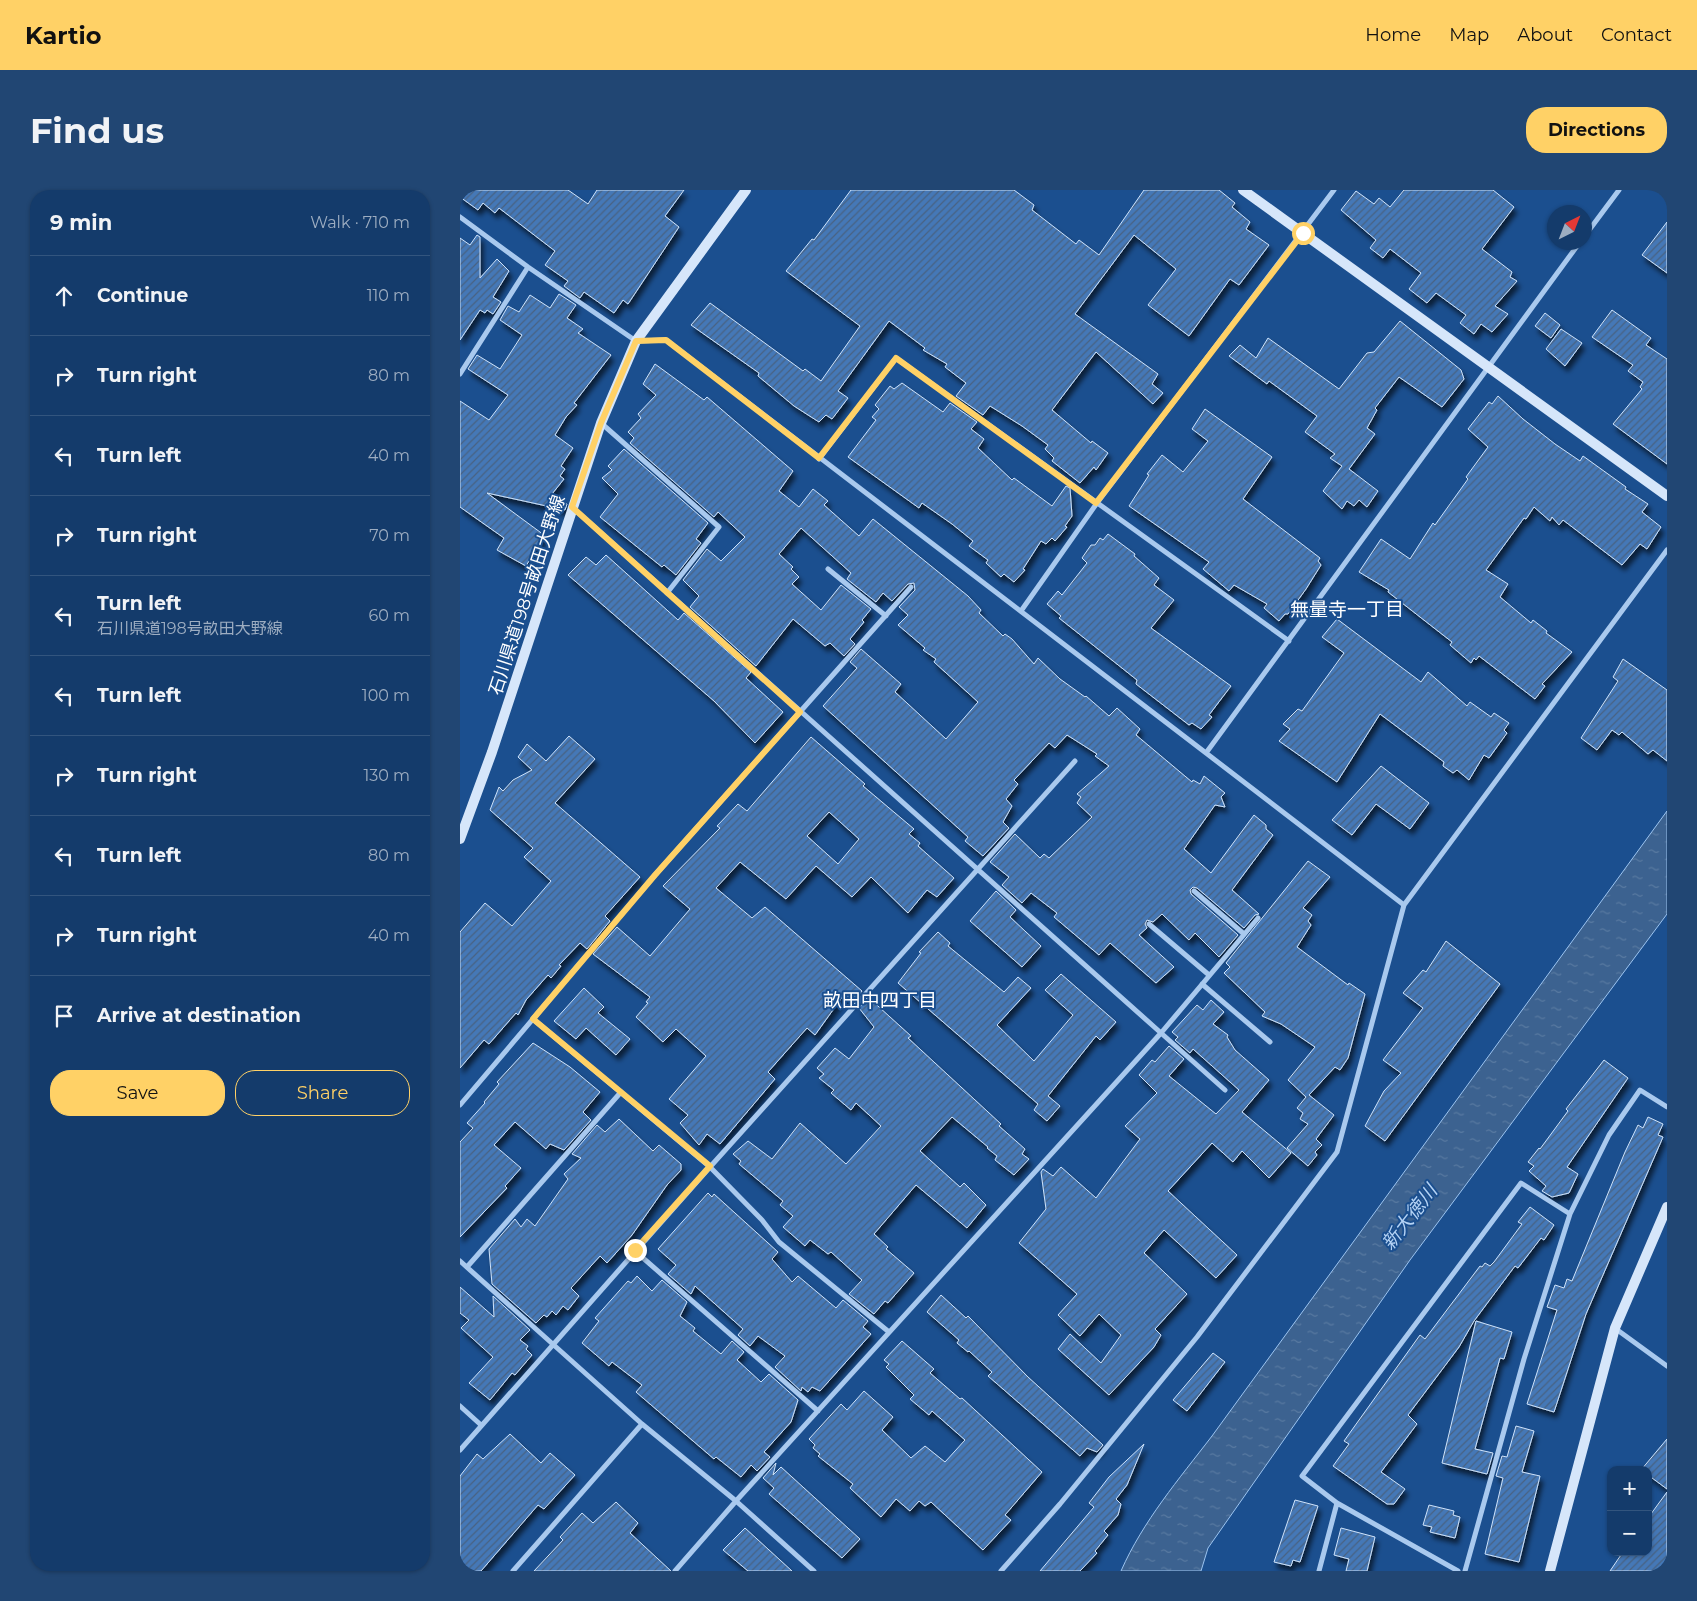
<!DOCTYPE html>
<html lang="en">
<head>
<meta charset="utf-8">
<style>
	body { margin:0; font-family:Montserrat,"Noto Sans JP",sans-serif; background:#214673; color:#f1f3f6 }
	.controls { position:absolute; right:15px; bottom:15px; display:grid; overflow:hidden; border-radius:10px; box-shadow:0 1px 4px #0004 }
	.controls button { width:45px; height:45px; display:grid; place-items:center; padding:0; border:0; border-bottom:1px solid #33557e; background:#143b6b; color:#f1f3f6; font:25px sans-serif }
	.compass { position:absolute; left:1087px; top:15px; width:45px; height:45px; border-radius:50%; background:#143b6b; box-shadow:0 1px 4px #0004; rotate:42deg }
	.stop { position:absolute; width:15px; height:15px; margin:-11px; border:4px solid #ffd166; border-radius:50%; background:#fff }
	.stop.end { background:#ffd166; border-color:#fff; box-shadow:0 1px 5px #0008 }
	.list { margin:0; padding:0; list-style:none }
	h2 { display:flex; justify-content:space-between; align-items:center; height:65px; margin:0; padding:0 20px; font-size:21px }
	h2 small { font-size:16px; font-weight:400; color:#9dadc1 }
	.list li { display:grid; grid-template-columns:32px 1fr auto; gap:15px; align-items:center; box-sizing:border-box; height:80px; padding:0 20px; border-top:1px solid #33557e }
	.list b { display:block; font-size:19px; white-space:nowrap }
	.list p { margin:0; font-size:16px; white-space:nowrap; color:#9dadc1 }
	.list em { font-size:16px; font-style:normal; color:#9dadc1 }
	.actions { display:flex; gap:10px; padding:15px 20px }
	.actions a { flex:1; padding:11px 0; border:1px solid #ffd166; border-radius:20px; text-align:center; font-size:18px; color:#ffd166 }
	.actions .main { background:#ffd166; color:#111 }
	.icon { flex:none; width:28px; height:28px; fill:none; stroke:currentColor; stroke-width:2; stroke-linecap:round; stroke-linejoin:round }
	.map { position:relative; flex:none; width:1207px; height:1381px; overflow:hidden; border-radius:20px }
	header { display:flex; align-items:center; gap:30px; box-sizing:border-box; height:70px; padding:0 25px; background:#ffd166; color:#111 }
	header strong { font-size:24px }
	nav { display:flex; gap:28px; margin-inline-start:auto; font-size:18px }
	.intro { display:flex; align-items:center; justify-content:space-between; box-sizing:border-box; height:120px; padding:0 30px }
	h1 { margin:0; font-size:35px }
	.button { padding:12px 22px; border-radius:20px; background:#ffd166; color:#111; font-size:18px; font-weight:700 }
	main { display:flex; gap:30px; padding:0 30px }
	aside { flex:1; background:#143b6b; border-radius:20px; box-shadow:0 1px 4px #0004 }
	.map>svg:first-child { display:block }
	.water { fill:url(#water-ripples); stroke:#9cc4f0 }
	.building { fill:url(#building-hatch); stroke:#cfe3fa; fill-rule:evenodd; filter:url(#shadow) }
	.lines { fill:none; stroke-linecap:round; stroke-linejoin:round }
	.street { stroke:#a9c9ee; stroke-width:5 }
	.secondary { stroke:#d6e6fa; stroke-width:10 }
	.route { stroke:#ffd166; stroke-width:6 }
	.labels { text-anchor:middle; stroke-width:4; stroke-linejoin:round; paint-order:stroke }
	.street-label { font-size:18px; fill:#fff; stroke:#1b4f8f }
	.neighbourhood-label { font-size:19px; fill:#fff; stroke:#1b4f8f }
	.water-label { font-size:19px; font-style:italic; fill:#b5d3f5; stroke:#1b4f8f }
</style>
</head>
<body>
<header>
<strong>Kartio</strong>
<nav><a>Home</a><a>Map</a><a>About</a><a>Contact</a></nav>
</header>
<div class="intro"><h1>Find us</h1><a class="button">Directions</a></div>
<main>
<aside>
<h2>9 min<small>Walk · 710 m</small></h2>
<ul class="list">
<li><svg class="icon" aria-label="ahead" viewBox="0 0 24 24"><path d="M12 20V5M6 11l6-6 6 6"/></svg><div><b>Continue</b></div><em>110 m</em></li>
<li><svg class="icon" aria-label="right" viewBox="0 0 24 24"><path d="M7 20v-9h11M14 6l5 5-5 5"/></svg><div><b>Turn right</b></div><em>80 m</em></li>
<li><svg class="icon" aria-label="left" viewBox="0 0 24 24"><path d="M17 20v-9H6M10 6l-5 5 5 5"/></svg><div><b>Turn left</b></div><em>40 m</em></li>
<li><svg class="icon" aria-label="right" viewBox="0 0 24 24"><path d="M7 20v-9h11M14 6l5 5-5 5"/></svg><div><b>Turn right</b></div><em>70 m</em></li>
<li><svg class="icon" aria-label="left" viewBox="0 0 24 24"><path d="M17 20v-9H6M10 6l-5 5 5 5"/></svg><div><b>Turn left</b><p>石川県道198号畝田大野線</p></div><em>60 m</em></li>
<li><svg class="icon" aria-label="left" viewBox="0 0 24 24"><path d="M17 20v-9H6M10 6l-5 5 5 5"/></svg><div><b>Turn left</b></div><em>100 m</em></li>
<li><svg class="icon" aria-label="right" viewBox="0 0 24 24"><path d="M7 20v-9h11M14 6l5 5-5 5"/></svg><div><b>Turn right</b></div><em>130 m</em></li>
<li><svg class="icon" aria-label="left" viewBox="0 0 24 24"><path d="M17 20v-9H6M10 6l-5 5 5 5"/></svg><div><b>Turn left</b></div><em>80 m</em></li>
<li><svg class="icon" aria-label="right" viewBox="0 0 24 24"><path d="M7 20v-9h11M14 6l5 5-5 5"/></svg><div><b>Turn right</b></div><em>40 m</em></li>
<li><svg class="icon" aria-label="arrive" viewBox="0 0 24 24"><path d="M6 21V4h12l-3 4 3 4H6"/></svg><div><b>Arrive at destination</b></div></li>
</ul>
<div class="actions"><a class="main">Save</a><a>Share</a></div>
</aside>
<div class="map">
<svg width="1207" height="1381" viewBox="0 0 1207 1381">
	<defs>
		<pattern id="water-ripples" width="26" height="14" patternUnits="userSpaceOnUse" patternTransform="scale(1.25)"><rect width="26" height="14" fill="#3c6290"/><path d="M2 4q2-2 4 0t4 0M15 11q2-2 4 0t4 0" fill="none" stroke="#597aa1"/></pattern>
		<pattern id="building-hatch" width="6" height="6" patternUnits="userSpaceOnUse" patternTransform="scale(1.25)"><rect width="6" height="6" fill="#4478b7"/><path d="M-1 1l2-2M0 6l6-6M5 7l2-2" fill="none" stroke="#486282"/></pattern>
		<filter id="shadow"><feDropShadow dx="3" dy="5.5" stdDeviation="2.5" flood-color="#0009"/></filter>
	</defs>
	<rect width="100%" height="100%" fill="#1b4f8f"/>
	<path class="water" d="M1207,621V724L950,1070L748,1358L741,1381H661C683,1331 719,1289 752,1246Z"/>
	<path class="building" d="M0,0H108L128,14L137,0H224L205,26L219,37L168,114L163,110L154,123L124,102L120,108L104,96L108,91L85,75L95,61L39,18L35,23L23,13L18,20L0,7Z
		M391,0H554L574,15L572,20L616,54L619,50L639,65L684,0H759L775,13L772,17L790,32L786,39L809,55L779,95L770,89L729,146L688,115L716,79L674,45L615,124L698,184L692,194L703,203L693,214L636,162L592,220L631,253L632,251L648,263L636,280L634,277L620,293L592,271L594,268L585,259L588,255L562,236L530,216L523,225L496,206L506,193L485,177L487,174L463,160L465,158L429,131L378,201L388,208L372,229L366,225L359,232L334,216L298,186L299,183L231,135L250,113L343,181L345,179L361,191L400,136L326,81L352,49L354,50Z
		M944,0H1033L1054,17L1022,59L1052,82L1050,87L1057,91L1035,116L1048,124L1032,142L1021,134L1014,144L1000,133L1006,125L976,103L967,113L949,99L961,83L930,59L923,68L910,58L916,50L881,20L896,1L914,14L919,8L930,17Z
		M1207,32V83L1182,65Z
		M17,45L20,47V88L37,69L49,81L33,107L41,112L33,124L27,120L25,123L20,120L0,150V48L10,55Z
		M99,104L116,115L107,128L123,139L118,143L151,165L114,213L117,215L106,227L95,245L113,258L101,276L105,279L100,286L104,289L92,304L107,314L105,320L27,303L84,345L66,376L37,360L44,348L0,317V211L29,230L48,205L8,179L17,165L40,179L62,145L40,130L48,116L59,122L70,105L90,118Z
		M1152,120L1191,148L1186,155L1207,169V274L1153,234L1182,199L1180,197L1183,192L1168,181L1173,175L1132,147Z
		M1085,123L1100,135L1091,148L1075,136Z
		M940,131L1001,180L1004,189L982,217L939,187L915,218L917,220L907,238L915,244L889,279L918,301L907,317L899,310L894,316L887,311L882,319L863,301L882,276L870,268L875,264L845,242L857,226L809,191L807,194L769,166L780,155L796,168L808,148L879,199L907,163L914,162Z
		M1101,139L1122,153L1105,176L1086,159Z
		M195,174L244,210L247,207L333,281L319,301L339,317L353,299L368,311L364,315L399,346L413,329L508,406L521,420L519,423L543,446L545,444L552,449L574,474L578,468L600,489L625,507L626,506L649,526L657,518L680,539L676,545L732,592L733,590L740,594L744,586L765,603L761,607L765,617L755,615L724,659L751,683L794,625L806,635V639L813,645L772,700L799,724L795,725L784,738L737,698L733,697L730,700L731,704L778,745L759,767L735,743L729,750L702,724L693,732L687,730L685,734L687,738L679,745L714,777L696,793L650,753L639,765L594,727L597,723L571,703L562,713L542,695L549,687L530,672L555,644L580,668L584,664L589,668L632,627L617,613L621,607L617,604L649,576L635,566L637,564L607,545L595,558L589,553L554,590L558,594L546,609L552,616L543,632L549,638L523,666L505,651L508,647L363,516L397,478L390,472L401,459L441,494L435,502L486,549L518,512L474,472L476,469L463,460L465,458L438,435L448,425L439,417L455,400L454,393L448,394L432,411L423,403L416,412L387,389L391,383L341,338L319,364L333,377L331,379L339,387L332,394L361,420L381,395L411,419L402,430L404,432L390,449L395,454L384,466L370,453L365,456L333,429L296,476L230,417L239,406L223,390L247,359L261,371L285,347L258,322L254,327L170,253L174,248L168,242L181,228L178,224L196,205L183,194Z
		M442,193L483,222L490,213L517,232L511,239L524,249L518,258L552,290L554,288L592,316L606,296L610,298L612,326L605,336L607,337L595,351L592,348L586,354L581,351L563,379L565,380L554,392L544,384L541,387L526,373L528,370L509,356L513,351L492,334L462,313L459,318L388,267L416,230L412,227L419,219L415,215L430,196L434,199Z
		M1038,206L1063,229L1095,254L1120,271L1123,266L1166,297L1165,299L1188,314L1182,322L1201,337L1187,359L1180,354L1162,375L1103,330L1099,335L1092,327L1090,331L1074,317L1066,329L1064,328L1026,380L1048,394L1040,407L1071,433L1073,430L1087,441L1086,443L1112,462L1082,494L1085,496L1075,509L1019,466L1016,470L1014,468L1011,473L990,455L992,452L928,402L929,400L899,382L921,349L950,369L973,333L975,335L1008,289L1006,287L1028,257L1008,239L1029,212L1032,214Z
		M745,219L812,267L783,309L860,368L858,371L861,375L846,399L828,424H825L819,431L804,418L807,414L774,395L769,401L743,379L749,372L669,316L689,285L687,284L702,265L723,282L748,251L732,239Z
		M164,259L248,333L236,349L241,353L216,385L204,375L202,377L140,327L158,304L142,288L152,280L148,276Z
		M648,344L675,364L674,366L699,388L694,395L714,410L691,438L771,496L749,525L752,527L741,539L732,533L729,535L676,494L677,490L599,428L601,426L587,414L598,401L602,405L627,373L622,368L631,355H635L640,348L643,350Z
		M146,365L218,430L224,423L291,482L286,488L323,522L295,553L254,511L108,385L126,367L136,375Z
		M877,429L961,492L968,482L1007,516L1010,512L1031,527L1034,523L1049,533L1044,540L1047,543L1029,568L1024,565L1009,590L997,580L993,583L983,576L984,572L920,524L877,592L819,551L830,539L823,534L838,519L842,521L884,463L862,447Z
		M1163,469L1207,500V571L1193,560L1188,564L1162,542L1159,545L1152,540L1137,560L1121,548L1158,491L1153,487Z
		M109,546L135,569L95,613L180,687L145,726L150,731L127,759L120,753L99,775L101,776L91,788L88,785L66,810L58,825L56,823L29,854L24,850L0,878V742L25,713L52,736L91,691L64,667L73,658L30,620L39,597L43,601L53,590L72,580L58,567L67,554L86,571Z
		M351,547L405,594L403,596L454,639L449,644L460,653L458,656L494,688L477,707L467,700L448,723L411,687L392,707L356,676L326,709L280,672L256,698L292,728L305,717L402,801L392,813L383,806L355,845L347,838L308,882L315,889L260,954L247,944L239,955L220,933L228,925L209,909L246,866L216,839L203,852L176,827L188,813L186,812L190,807L133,764L157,737L190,766L230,719L203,696L260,638L257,636L278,614L287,621ZM369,622L399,649L378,674L347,646Z
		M921,576L969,613L950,639L916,614L892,645L872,630Z
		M848,671L870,687L843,718L852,725L848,731L851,735L837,757L888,795L889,793L905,804L888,868L880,880L875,877L849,905L874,925L856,949L862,955L855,962L857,965L848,976L827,958L848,934L840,929L843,923L837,918L846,907L828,890L855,857L821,834L802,826L805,822L764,783L770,777L766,773Z
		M536,701L556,720L550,727L581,756L562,777L510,731Z
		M478,742L490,753L488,756L544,802L558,787L571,798L537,835L574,871L613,825L585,800L601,784L656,832L640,850L636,846L588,906L600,916L587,931L574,920L578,914L438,793L461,763L459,762Z
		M986,751L1040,794L925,951L905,936L924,901L941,883L923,870L963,818L943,803L963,780L966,782Z
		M124,798L144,817L138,823L170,849L156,865L126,838L116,849L94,831Z
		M408,807L451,846L448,848L541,934L539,936L565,959L562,964L569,969L554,985L535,970L537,966L527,958L528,957L492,927L460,961L500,997L504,993L526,1015L507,1038L456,995L414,1044L428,1057L426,1059L454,1083L428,1113L425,1111L414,1124L389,1104L402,1090L371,1062L368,1064L350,1050L345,1056L323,1037L333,1026L320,1015L323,1011L279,974L281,971L273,964L288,951L312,969L340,933L386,974L421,936L396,913L391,920L371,903L374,900L359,888L364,884L357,878L375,858L389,869L414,837L399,818Z
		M751,810L764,822L753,834L768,845L767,847L775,860L809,890L782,922L831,963L809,988L782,961L773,972L752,953L708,1001L777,1065L756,1088L704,1040L684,1063L727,1104L695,1139L701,1145L694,1157L649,1205L598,1159L610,1144L641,1173L661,1145L639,1124L620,1146L598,1125L617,1104L559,1053L586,1019L581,982L583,979L593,986L601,977L636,1008L680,949L665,936L697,903L679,885L692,870L695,872L709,856L724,869L709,886L756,924L779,900L733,859L730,863L715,850L718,847L712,842L737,815L743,820Z
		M73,853L110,877L140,902L123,922L131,930L104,960L90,954L86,959L55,932L34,955L61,978L45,996L47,998L0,1047V952L13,938L7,933L25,913L24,912L39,894L37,892Z
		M1144,870L1168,888L1107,977L1118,984L1109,1003L1092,1007L1082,1001L1086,996L1069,981L1074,976L1068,972L1079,958L1080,959L1108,921L1106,919Z
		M1188,927L1203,934L1198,945L1203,947L1126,1124L1094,1222L1067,1214L1097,1120L1087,1117L1095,1095L1104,1098L1107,1089L1112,1091L1165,962L1178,935L1183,938Z
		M159,929L193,961L199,955L221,974V980L207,995L172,1045L147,1073L140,1066L111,1098L119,1106L108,1120L103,1116L96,1125L92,1121L87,1127L84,1125L76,1133L32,1094L29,1059L55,1029L61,1037L67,1029L75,1036L108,989L104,984L121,968L112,964L137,935L145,942Z
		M248,1003L252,1007L254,1004L318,1062L312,1069L332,1092L338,1086L376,1118L383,1110L408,1131L403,1137L411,1144L360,1201L352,1197L348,1202L342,1197L341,1201L315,1177L325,1166L298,1146L290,1156L278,1145L283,1139L235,1096L231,1104L208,1084L216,1075L198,1059Z
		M1070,1017L1094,1035L1084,1050L1081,1048L1058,1078L1055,1076L1014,1131L999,1157L948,1225L957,1234L921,1282L945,1299L934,1314H927L873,1276L889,1254L884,1251L960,1145L965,1149L1020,1076L1022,1077L1025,1073L1030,1076L1034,1072L1062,1034L1058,1032Z
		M177,1086L192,1101L202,1090L227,1112L220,1126L235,1138L233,1141L261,1164L272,1151L284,1162L277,1170L301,1192L309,1184L338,1210L331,1232L304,1262L310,1267L297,1281L291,1275L281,1287L256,1267L254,1269L176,1202L182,1195L152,1172L149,1176L122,1153L139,1131L135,1128L168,1091L171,1093Z
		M0,1097L34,1127L33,1106L70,1140L60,1150L68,1156L66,1159L72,1165L55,1185L52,1183L30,1210L9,1193L33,1167L1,1138L9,1130L0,1123Z
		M481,1105L506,1128L508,1126L568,1187L643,1255L637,1262L627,1258L620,1266L528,1186L532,1182L509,1161L508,1162L497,1153L499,1150L467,1122Z
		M1016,1131L1052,1142L1044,1169L1040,1168L1015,1259L1033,1263L1027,1284L982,1273Z
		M442,1151L474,1179L470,1183L500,1209L502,1208L582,1282L545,1325L551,1330L523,1360L471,1312L465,1316L459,1311L450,1321L436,1309L421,1327L390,1298L393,1294L358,1266L360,1264L353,1258L355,1255L349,1249L381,1214L387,1220L404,1201L433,1227L422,1240L451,1268L465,1256L485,1272L505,1250L472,1221L469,1225L450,1209L454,1205L426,1177L429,1174L424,1170Z
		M753,1163L765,1172L727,1221L713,1210Z
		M1056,1236L1074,1241L1062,1282L1080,1286L1059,1372L1025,1364L1043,1288L1036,1286L1042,1266L1047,1267Z
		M50,1244L81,1273L90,1263L115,1285L84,1319L78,1315L21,1381H0V1286L17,1264L23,1269Z
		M1207,1249V1299L1188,1285V1280H1181Z
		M684,1254L667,1295L656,1309L661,1314L658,1325L644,1341L648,1345L635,1361L637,1363L620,1381H580L634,1317L629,1313L649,1287Z
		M316,1273L313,1285L321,1277L400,1349L382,1368L309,1304L314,1298L303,1288Z
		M1207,1302V1381H1150L1163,1362H1188V1328Z
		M835,1310L858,1316L840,1372L833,1370L831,1376L814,1372Z
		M156,1312L178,1333L170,1343L211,1381H74L103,1350L100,1347L122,1323L133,1333Z
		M969,1315L994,1321L993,1325L1000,1327L995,1348L970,1342L972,1337L963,1335Z
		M285,1338L332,1381H288L263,1360Z
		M881,1338L915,1347L907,1381H886L889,1369L874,1365Z"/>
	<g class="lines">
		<path class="street" d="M0,27L68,77L176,151L206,150L746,563L1120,52
			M1124,47L1159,0
			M0,184L68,77
			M141,233L259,337L207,403
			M359,269L436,168L829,451
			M113,318L701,843L276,1311L354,1381
			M368,379L426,426
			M561,421L637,313L874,0
			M746,563L944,715
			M734,701L784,744
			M689,734L749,785
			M742,794L810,852
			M73,829L250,977L302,1030L319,1052L429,1142
			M765,900L701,843L798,728
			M0,915L195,685L451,397
			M175,1061L358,1221
			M0,1071L182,1234L276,1311L215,1381
			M7,1077L161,902
			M1156,1139L1207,1176
			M0,1216L21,1235
			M0,1260L250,977L615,571
			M877,1313L842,1286L1061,993L1110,1024
			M53,1381L182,1234
			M541,1381L600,1314L737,1147L877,962L944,715L1207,360
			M859,1381L877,1313L998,1381
			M1005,1381L1064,1169L1110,1024L1149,945L1180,900L1207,917"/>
		<path class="secondary" d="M783,0L1207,306
			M0,649L32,562L141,233L176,151L286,0
			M1090,1381L1155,1138L1207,1017"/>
	</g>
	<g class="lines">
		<path class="route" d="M175,1060L250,976L73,829L195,685L340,522L112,317L141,233L176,151L206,150L359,268L436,168L636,313L843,43"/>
	</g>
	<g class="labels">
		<g class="street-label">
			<text transform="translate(67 405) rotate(-72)" y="6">石川県道198号畝田大野線</text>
		</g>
		<g class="neighbourhood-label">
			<text x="887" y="426">無量寺一丁目</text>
			<text x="420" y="817">畝田中四丁目</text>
		</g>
		<g class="water-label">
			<text transform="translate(949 1027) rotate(-52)" y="7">新大徳川</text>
		</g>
	</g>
</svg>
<div class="controls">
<button>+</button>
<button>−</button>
</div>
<svg class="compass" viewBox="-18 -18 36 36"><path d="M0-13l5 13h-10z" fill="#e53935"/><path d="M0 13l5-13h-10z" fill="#9dadc1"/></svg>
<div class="stop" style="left:843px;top:43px"></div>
<div class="stop end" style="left:175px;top:1060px"></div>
</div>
</main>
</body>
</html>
